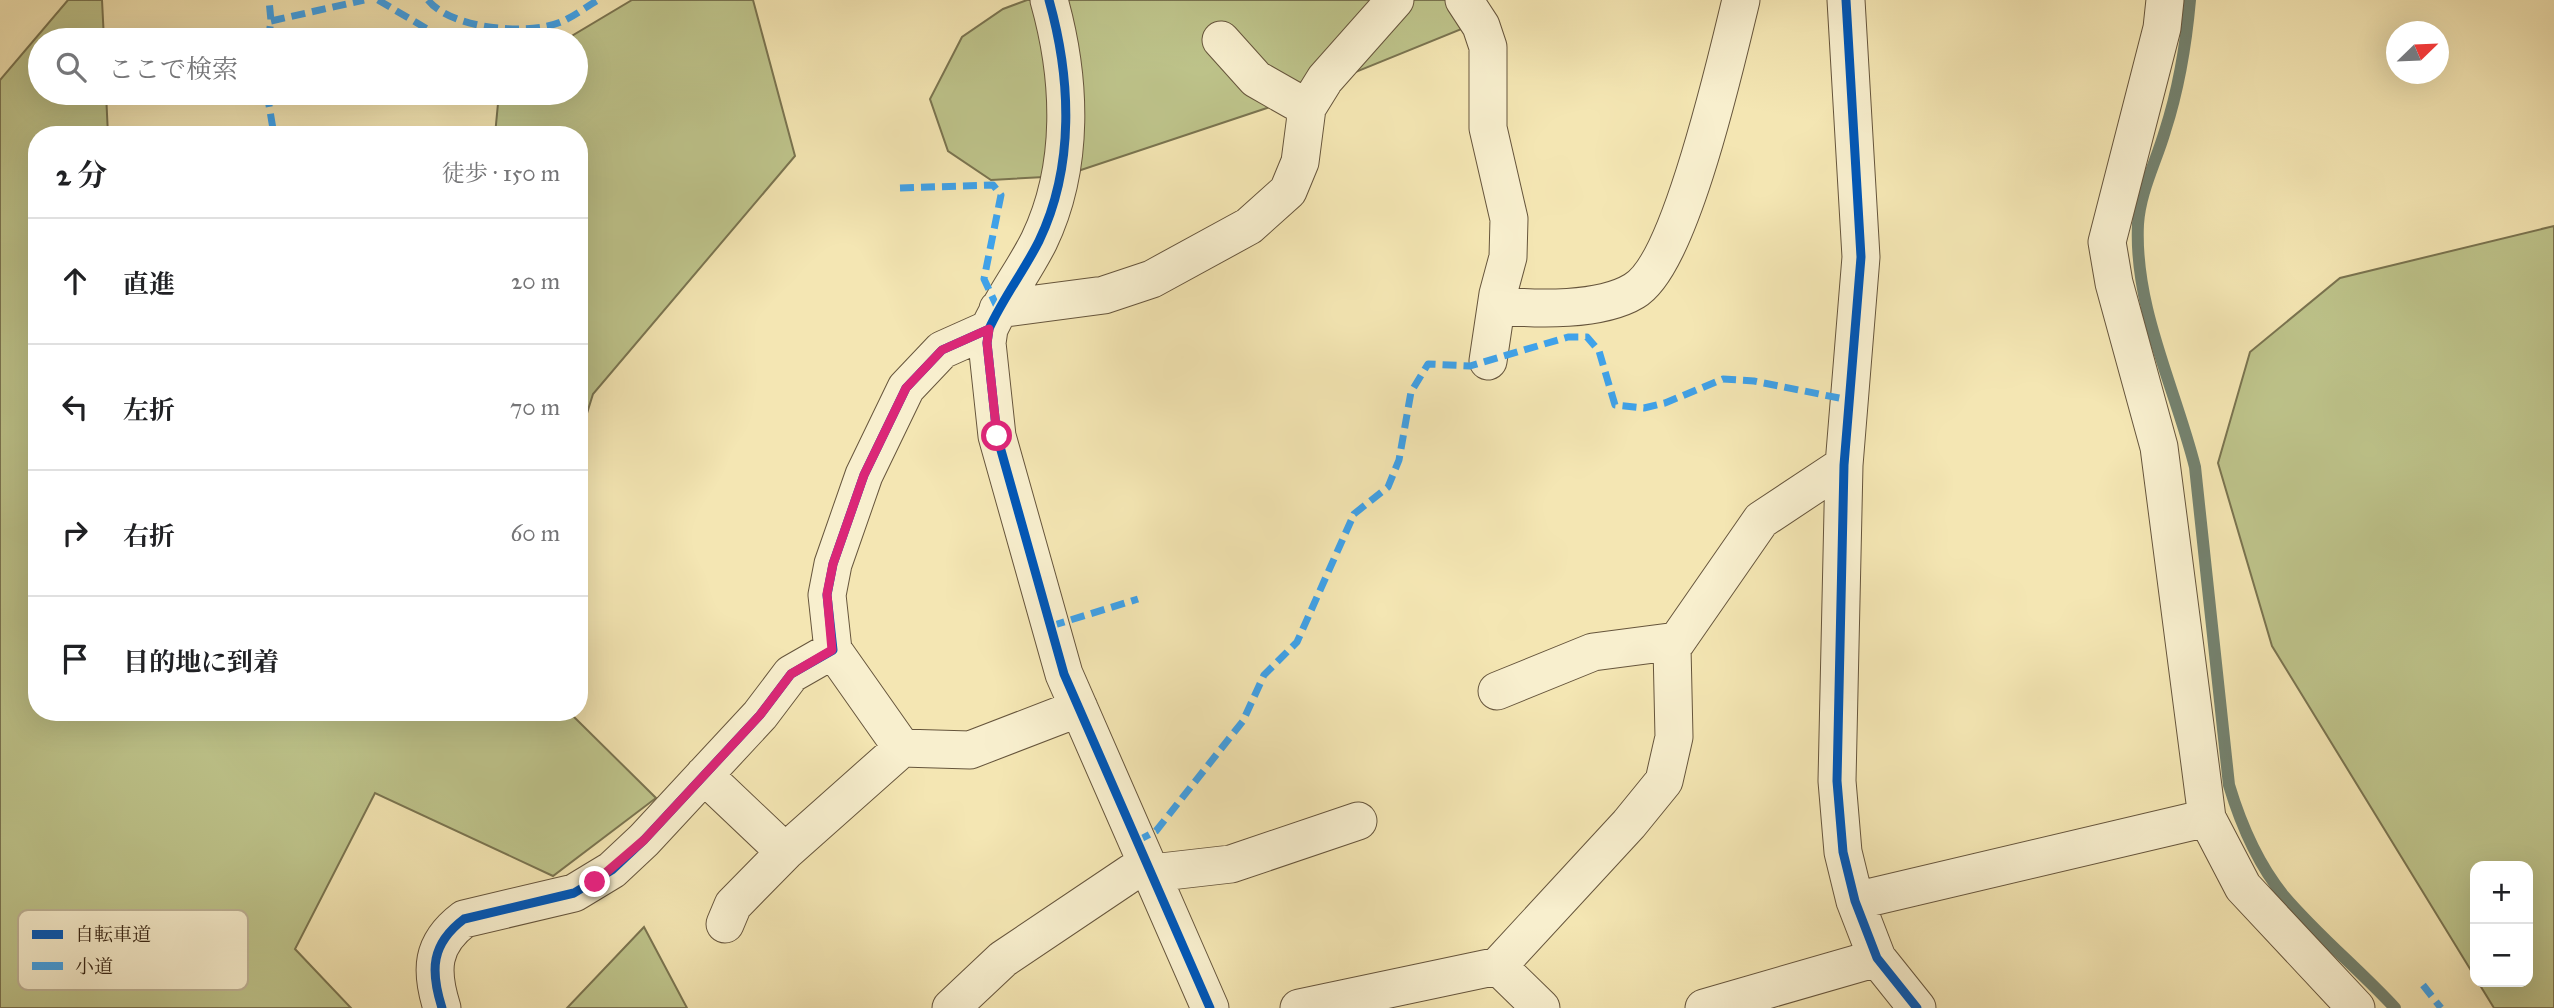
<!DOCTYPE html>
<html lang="ja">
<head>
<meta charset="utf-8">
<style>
	body { margin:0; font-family:"IM FELL Great Primer","Noto Serif JP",serif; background:#f6f6f6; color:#202124 }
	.controls { position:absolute; right:21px; bottom:21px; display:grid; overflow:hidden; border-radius:14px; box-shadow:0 7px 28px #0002 }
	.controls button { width:63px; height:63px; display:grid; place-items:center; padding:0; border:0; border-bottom:2px solid #e0e0e0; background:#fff; color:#202124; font:35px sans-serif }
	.compass { position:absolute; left:2386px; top:21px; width:63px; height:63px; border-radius:50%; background:#fff; box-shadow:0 7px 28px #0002; rotate:67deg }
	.stop { position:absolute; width:21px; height:21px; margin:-16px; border:5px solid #db2777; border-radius:50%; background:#fff }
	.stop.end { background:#db2777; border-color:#fff; box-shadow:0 2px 7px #0008 }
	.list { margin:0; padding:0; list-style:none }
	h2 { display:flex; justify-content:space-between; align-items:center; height:91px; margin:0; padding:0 28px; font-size:30px }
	h2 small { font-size:23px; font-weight:400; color:#757577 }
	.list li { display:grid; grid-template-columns:46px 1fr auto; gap:21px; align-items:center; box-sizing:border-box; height:126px; padding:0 28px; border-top:2px solid #e0e0e0 }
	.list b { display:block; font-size:26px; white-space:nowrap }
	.list em { font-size:23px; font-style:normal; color:#757577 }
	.icon { flex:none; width:38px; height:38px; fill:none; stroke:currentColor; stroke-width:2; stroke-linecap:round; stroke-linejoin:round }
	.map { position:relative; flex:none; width:2554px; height:1008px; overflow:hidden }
	.search { position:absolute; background:#fff; box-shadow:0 7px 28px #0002; left:28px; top:28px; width:560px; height:77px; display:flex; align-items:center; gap:18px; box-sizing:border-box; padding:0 24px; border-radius:38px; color:#757577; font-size:26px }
	.panel { position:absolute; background:#fff; box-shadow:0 7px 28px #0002; left:28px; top:126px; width:560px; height:595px; border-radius:28px }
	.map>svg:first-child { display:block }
	.green { fill:#bec48b; stroke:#7a7450; stroke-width:2 }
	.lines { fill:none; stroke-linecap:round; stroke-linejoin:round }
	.stream { stroke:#74826f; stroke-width:12 }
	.minor-casing { stroke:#66553c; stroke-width:39 }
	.minor { stroke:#f8efce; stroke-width:37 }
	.quiet { stroke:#3fa2ea; stroke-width:7; stroke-dasharray:14 7; stroke-linecap:butt }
	.cycleway-casing { stroke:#f8efce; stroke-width:13 }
	.cycleway { stroke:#0057b8; stroke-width:9 }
	.route { stroke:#db2777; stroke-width:9 }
	.key { fill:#f8efce; stroke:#beb296; stroke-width:2 }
	.key-label { font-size:19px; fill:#372514 }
</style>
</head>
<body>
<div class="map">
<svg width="2554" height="1008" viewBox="0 0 2554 1008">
	<rect width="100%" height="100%" fill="#f4e6b3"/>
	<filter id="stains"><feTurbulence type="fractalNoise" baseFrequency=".00286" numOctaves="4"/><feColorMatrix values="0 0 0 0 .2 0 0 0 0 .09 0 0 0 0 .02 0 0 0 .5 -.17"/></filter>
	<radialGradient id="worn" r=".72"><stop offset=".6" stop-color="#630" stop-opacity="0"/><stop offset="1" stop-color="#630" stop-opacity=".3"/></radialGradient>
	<path class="green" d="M68,0H102L104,40H40V93H106L108,135H37V712H569L656,798L553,876L375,793L295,949L351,1008H0V80Z
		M632,0H753L795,156L593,394L579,439V135H495L499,93H576V40H565Z
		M1027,0H1479L1464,28L1267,108L1063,176L991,180L948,151L930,99L962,37L1003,9Z
		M2554,226V1008H2494L2478,982H2528V866H2475V977L2272,646L2218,463L2250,352L2340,278Z
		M644,927L687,1008H567Z"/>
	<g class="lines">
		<path class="stream" d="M2190,0C2186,45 2179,88 2165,131C2156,162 2140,192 2138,224C2134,308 2175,387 2195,467L2229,785C2241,825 2257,863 2284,896C2318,936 2360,970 2395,1008"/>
		<defs>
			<path id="minor" d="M1049,0C1071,78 1075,166 1039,241C1024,271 1003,298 989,329L987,343L997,436L1064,674L1210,1008
				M1464,0L1481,26L1488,47V128L1509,219L1508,257L1498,294L1488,361
				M1846,0L1861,257L1844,465L1837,781L1843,852L1855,901L1877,958L1917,1008
				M2165,0L2162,28L2107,242L2114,283L2159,447L2207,818
				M1221,40L1256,79L1307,108
				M1498,305C1536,310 1601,311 1634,291C1681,264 1727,57 1741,0
				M998,309L1104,295L1152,279L1249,226L1288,191L1300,162L1307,108L1325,79L1395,0
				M1497,691L1593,652L1677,641
				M902,748L970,750L1079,708
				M704,775L785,852L902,748L833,650
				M1153,877L1161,872L1231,864L1358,821
				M1855,901L2207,818L2243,887L2356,1008
				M725,924L733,905L785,852
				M1498,966L1629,824L1664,781L1674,737L1672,647L1677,641L1761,520L1844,465
				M442,1008C430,970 431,944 464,919L574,893L612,870L644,840L760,715L791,674L833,650L827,595L833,564L864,475L906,388L942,350L989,329
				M951,1008L1003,959L1131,873L1148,865
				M1299,1008L1498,966L1541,1008
				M1704,1008L1877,958"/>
		</defs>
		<use href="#minor" class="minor-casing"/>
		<use href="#minor" class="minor"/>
		<path class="quiet" d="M378,0L446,40
			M428,0C451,29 527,36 561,22C573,17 586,7 598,0
			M271,21L364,0
			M268,40L271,21L269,0
			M267,93L274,135
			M900,188L993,185L1001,195L984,279L998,309
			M1051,626L1138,599
			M1137,841L1156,831L1243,721L1264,675L1297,642L1354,514L1388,487L1399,460L1411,392L1428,364L1470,366L1568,337H1587L1599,351L1615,405L1644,408L1665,403L1723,379L1754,381L1849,400
			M2423,985L2441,1008"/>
		<defs>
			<path id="cycleway" d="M1049,0C1071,78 1075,166 1039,241C1024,271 1003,298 989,329L987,343L997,436L1064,674L1210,1008
				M1846,0L1861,257L1844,465L1837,781L1843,852L1855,901L1877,958L1917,1008
				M442,1008C430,970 431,944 464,919L574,893L612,870L644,840L760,715L791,674L833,650L827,595L833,564L864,475L906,388L942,350L989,329"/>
		</defs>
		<use href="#cycleway" class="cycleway-casing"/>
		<use href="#cycleway" class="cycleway"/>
	</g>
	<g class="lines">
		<path class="route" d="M595,882L644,840L760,715L791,674L832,650L827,594L833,564L864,475L906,388L942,350L989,329L987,343L997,436"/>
	</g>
	<rect x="18" y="910" width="230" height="80" rx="10" class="key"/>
	<rect x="32" y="930" width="31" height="9" fill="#0057b8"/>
	<rect x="32" y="962" width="31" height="8" fill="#3fa2ea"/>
	<g class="key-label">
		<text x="75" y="941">自転車道</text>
		<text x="75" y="973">小道</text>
	</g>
	<rect width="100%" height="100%" filter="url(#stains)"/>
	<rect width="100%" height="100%" fill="url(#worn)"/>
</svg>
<div class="controls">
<button>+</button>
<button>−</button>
</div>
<svg class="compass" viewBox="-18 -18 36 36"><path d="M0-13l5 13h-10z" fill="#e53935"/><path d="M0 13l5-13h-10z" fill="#757577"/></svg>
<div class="stop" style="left:997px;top:436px"></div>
<div class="stop end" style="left:595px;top:882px"></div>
<div class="search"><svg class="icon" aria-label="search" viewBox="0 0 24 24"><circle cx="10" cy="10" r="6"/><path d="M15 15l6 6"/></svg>ここで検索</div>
<section class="panel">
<h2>2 分<small>徒歩 · 150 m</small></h2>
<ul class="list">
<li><svg class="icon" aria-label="ahead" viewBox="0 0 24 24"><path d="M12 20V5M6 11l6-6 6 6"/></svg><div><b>直進</b></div><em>20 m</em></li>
<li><svg class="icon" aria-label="left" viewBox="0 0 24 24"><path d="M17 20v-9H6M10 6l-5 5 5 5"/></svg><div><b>左折</b></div><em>70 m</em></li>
<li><svg class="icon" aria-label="right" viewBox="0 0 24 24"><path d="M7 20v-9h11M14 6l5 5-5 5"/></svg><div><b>右折</b></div><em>60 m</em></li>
<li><svg class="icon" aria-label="arrive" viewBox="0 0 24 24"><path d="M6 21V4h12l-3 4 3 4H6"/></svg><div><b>目的地に到着</b></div></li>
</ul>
</section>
</div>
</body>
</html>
